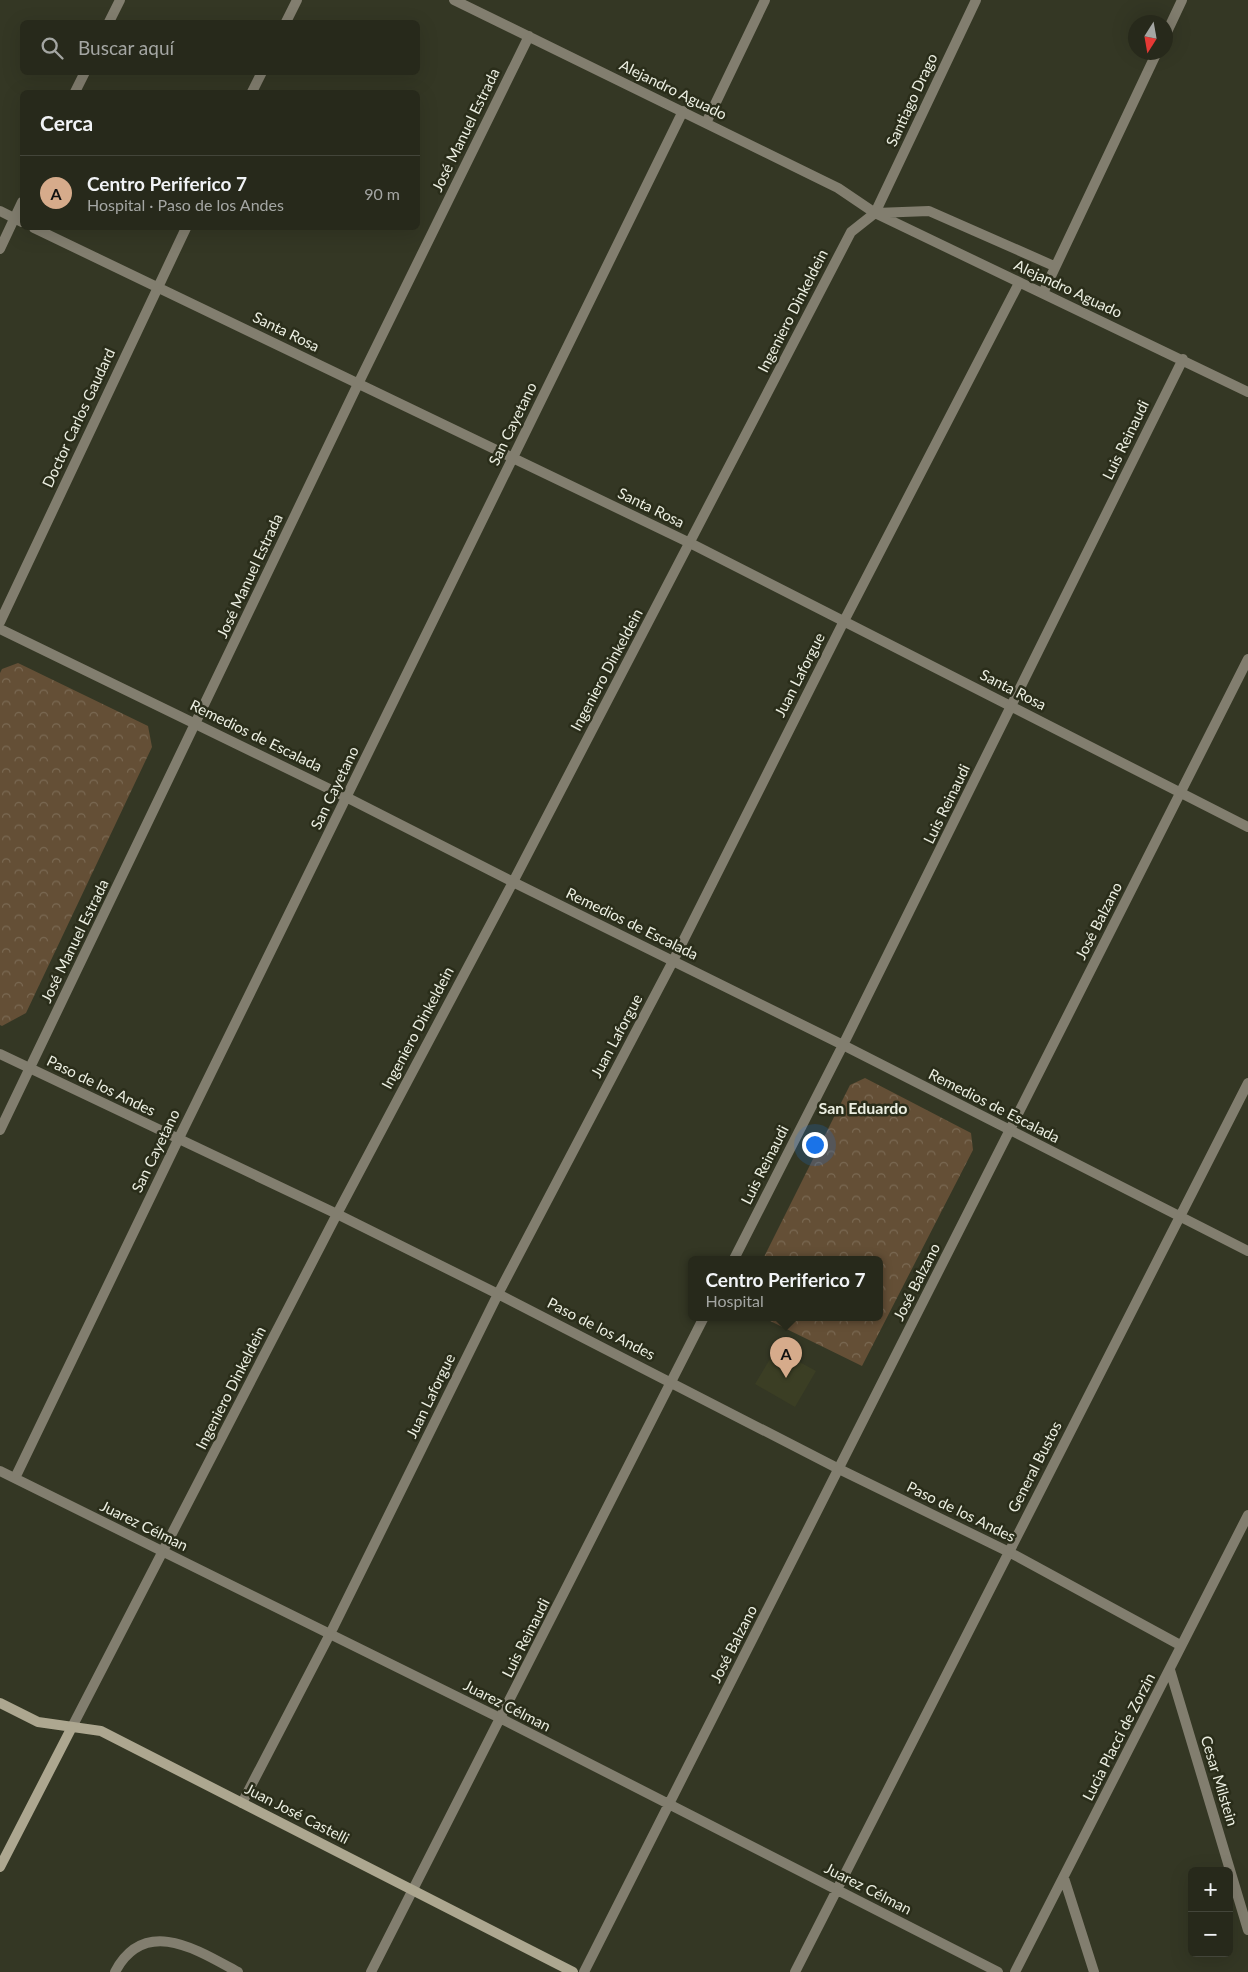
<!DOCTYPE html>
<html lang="es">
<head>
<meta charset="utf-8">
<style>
	body { margin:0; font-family:Lato,sans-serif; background:#333528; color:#f1f3f6 }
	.controls { position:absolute; right:15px; bottom:15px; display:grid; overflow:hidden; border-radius:8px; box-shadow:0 5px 20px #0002 }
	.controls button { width:45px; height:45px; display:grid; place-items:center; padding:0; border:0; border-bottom:1px solid #43453a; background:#27291b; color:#f1f3f6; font:25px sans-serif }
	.compass { position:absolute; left:1128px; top:15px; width:45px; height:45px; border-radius:50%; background:#27291b; box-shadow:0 5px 20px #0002; rotate:191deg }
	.you { position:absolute; left:814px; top:1144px; width:18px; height:18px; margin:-12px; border:4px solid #fff; border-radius:50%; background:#1a73e8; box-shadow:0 0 0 8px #1a73e833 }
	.badge { display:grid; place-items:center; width:32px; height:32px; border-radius:50%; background:#d6ab8b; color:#111; font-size:16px; font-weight:700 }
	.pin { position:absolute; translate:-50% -41px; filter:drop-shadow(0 1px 2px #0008) }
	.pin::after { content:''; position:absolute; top:26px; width:18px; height:15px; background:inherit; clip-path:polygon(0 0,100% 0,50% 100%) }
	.popup { position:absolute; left:688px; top:1256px; width:195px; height:65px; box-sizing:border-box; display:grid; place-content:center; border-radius:8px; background:#27291b; filter:drop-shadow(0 1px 4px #0005); font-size:16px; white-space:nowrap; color:#a4a6a3 }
	.popup b { font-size:19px; color:#f1f3f6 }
	.popup::after { content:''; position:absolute; left:50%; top:100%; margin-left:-10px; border:10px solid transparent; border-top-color:#27291b }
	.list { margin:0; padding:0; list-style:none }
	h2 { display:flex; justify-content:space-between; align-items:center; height:65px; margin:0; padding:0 20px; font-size:21px }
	h2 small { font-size:16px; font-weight:400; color:#a4a6a3 }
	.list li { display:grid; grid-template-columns:32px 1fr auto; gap:15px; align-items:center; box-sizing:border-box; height:75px; padding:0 20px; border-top:1px solid #43453a }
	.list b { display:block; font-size:19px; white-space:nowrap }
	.list p { margin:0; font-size:16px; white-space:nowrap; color:#a4a6a3 }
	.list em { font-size:16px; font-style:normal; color:#a4a6a3 }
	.icon { flex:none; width:28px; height:28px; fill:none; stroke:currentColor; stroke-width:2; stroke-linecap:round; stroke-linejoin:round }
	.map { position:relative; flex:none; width:1248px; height:1972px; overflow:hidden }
	.search { position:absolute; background:#27291b; box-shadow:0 5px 20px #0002; left:20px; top:20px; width:400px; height:55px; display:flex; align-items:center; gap:12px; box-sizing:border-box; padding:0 18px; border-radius:8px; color:#a4a6a3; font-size:19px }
	.panel { position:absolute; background:#27291b; box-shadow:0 5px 20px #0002; left:20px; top:90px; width:400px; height:140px; border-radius:8px }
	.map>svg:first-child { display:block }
	.built { fill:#3b3e24 }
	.park { fill:url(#park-crowns) }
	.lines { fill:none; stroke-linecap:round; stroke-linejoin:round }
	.street { stroke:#827e6f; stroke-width:10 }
	.secondary { stroke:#ada790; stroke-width:10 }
	.labels { text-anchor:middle; stroke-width:5; stroke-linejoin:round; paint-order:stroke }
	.street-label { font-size:15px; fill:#ecefe2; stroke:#2a2d1a }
	.neighbourhood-label { font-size:16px; font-weight:bold; fill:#ecefe2; stroke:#2a2d1a }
</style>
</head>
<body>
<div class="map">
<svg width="1248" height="1972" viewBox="0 0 1248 1972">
	<defs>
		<pattern id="park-crowns" width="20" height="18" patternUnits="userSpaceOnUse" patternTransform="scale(1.25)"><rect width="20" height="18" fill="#644f36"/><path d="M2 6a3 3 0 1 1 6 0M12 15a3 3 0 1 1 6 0" fill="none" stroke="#7a6953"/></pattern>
	</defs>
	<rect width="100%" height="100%" fill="#343724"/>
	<path class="built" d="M776,1349L816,1371L795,1407L755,1384Z"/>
	<path class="park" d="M18,663L148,726L152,747L26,1013L2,1026L0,1025V673L2,669Z
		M865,1078L971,1133L973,1150L862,1366L762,1317H880V1259H763L850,1085Z"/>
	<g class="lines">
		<path class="street" d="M454,0L838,188L875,213L1248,392
			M109,22L120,0
			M286,22L297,0
			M1166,34L1182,0
			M75,92L85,72
			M252,92L262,72
			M706,123L765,0
			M0,211L22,222
			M876,213L929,211L1054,266
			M34,228L690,543L1248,827
			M0,249L22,202
			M1043,293L1157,52
			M0,622L186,228
			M0,629L348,798L513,882L843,1045L1248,1251
			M0,1054L337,1214L498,1294L839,1469L1009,1552L1180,1645
			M0,1130L358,384L529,36
			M734,1259L843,1045L1183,359
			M0,1471L502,1719L998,1972
			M15,1478L178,1140L683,111
			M1170,1670L1248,1930
			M72,1727L337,1214L513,882L851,232L875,213L976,0
			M242,1803L330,1634L498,1294L673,961L844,621L1019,283
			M1064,1878L1094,1972
			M115,1972C145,1915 199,1951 238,1972
			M371,1972L704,1317
			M584,1972L1248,659
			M795,1972L1248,1083
			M1015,1972L1248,1515"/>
		<path class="secondary" d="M0,1703L38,1722L101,1731L573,1972
			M0,1867L72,1727"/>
	</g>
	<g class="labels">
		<g class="street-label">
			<text transform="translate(673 90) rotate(26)" y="5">Alejandro Aguado</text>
			<text transform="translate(912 100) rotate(-65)" y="5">Santiago Drago</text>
			<text transform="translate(466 130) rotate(-64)" y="5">José Manuel Estrada</text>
			<text transform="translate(1068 289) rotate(25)" y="5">Alejandro Aguado</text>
			<text transform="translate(793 311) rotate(-63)" y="5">Ingeniero Dinkeldein</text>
			<text transform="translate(286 332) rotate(26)" y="5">Santa Rosa</text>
			<text transform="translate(79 418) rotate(-65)" y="5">Doctor Carlos Gaudard</text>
			<text transform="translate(513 424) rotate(-64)" y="5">San Cayetano</text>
			<text transform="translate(1126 440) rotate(-64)" y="5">Luis Reinaudi</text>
			<text transform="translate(651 508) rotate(26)" y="5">Santa Rosa</text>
			<text transform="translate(250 576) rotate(-65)" y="5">José Manuel Estrada</text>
			<text transform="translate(607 670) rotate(-62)" y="5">Ingeniero Dinkeldein</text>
			<text transform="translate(800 675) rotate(-63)" y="5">Juan Laforgue</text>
			<text transform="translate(1013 690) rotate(27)" y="5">Santa Rosa</text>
			<text transform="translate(256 736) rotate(26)" y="5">Remedios de Escalada</text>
			<text transform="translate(335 788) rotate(-64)" y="5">San Cayetano</text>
			<text transform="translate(947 804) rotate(-64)" y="5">Luis Reinaudi</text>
			<text transform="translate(1099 921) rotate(-63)" y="5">José Balzano</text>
			<text transform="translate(632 924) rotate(26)" y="5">Remedios de Escalada</text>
			<text transform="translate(75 941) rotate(-64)" y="5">José Manuel Estrada</text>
			<text transform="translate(418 1028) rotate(-62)" y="5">Ingeniero Dinkeldein</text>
			<text transform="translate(617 1036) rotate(-62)" y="5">Juan Laforgue</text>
			<text transform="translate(101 1086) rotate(26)" y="5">Paso de los Andes</text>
			<text transform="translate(994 1106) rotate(27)" y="5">Remedios de Escalada</text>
			<text transform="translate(156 1151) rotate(-64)" y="5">San Cayetano</text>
			<text transform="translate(765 1165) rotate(-63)" y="5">Luis Reinaudi</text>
			<text transform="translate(917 1282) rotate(-63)" y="5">José Balzano</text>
			<text transform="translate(601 1329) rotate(27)" y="5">Paso de los Andes</text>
			<text transform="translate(231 1388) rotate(-63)" y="5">Ingeniero Dinkeldein</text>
			<text transform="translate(431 1396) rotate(-64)" y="5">Juan Laforgue</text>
			<text transform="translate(1035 1467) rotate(-63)" y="5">General Bustos</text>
			<text transform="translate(961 1512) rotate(26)" y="5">Paso de los Andes</text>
			<text transform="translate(144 1526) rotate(26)" y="5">Juarez Célman</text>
			<text transform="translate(526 1638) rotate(-63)" y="5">Luis Reinaudi</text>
			<text transform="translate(734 1644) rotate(-63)" y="5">José Balzano</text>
			<text transform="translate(507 1706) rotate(27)" y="5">Juarez Célman</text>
			<text transform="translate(1119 1737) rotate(-63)" y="5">Lucia Placci de Zorzin</text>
			<text transform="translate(1219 1781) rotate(73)" y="5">Cesar Milstein</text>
			<text transform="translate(297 1814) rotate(27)" y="5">Juan José Castelli</text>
			<text transform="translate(868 1889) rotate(27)" y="5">Juarez Célman</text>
		</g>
		<g class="neighbourhood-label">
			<text x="863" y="1114">San Eduardo</text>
		</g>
	</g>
</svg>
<div class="controls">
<button>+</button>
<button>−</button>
</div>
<svg class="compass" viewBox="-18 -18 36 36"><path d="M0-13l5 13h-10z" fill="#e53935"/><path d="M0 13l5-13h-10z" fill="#a4a6a3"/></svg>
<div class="you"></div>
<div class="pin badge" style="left:786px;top:1378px">A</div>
<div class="popup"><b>Centro Periferico 7</b>Hospital</div>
<div class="search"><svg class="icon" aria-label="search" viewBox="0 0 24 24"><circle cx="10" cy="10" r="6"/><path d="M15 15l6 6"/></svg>Buscar aquí</div>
<section class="panel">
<h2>Cerca<small></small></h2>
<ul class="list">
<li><span class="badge">A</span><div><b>Centro Periferico 7</b><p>Hospital · Paso de los Andes</p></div><em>90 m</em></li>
</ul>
</section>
</div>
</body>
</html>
